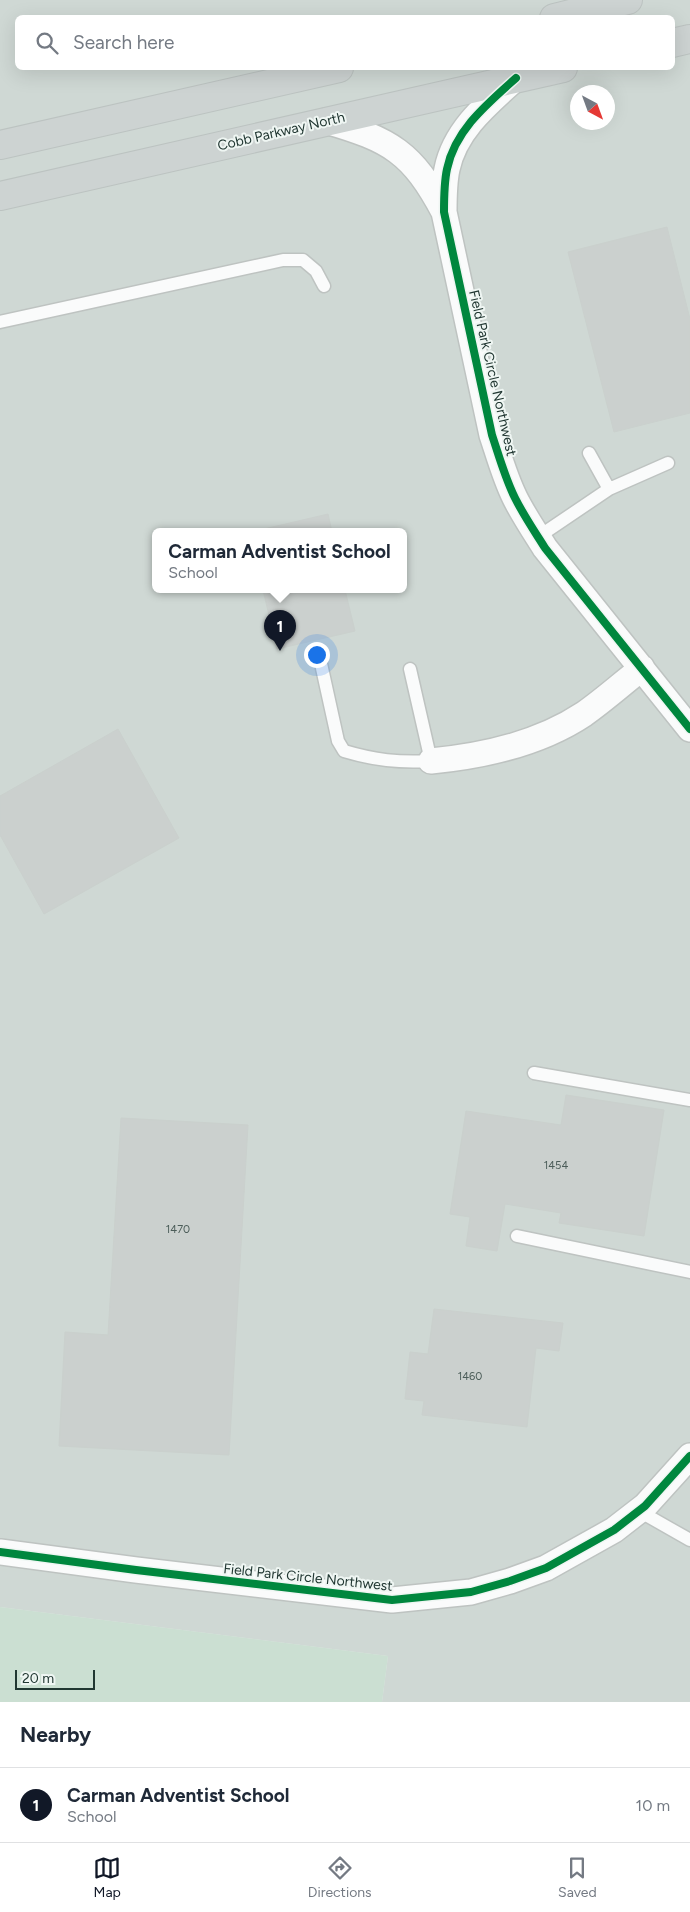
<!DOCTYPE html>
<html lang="en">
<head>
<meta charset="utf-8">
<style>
	body { margin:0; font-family:Figtree,sans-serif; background:#f2f2f3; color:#1f2937 }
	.compass { position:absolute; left:570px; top:85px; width:45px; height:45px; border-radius:50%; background:#fff; box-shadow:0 5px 20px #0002; rotate:139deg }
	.scale { position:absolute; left:15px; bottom:12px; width:80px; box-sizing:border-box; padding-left:5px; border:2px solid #213732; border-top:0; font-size:14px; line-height:18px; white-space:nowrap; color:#213732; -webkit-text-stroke:4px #eff6f3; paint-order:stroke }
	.you { position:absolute; left:316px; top:654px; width:18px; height:18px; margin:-12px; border:4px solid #fff; border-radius:50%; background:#1a73e8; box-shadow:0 0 0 8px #1a73e833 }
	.badge { display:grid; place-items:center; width:32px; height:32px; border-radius:50%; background:#111827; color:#fff; font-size:16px; font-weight:700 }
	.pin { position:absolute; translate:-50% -41px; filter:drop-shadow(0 1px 2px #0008) }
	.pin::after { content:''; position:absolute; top:26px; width:18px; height:15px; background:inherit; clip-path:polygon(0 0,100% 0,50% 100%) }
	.popup { position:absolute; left:152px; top:528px; width:255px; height:65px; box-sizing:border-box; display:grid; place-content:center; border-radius:8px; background:#fff; filter:drop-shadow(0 1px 4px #0005); font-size:16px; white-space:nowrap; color:#747a83 }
	.popup b { font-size:19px; color:#1f2937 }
	.popup::after { content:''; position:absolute; left:50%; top:100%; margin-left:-10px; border:10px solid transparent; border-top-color:#fff }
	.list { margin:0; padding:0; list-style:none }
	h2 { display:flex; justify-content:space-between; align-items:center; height:65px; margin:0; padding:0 20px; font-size:21px }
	h2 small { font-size:16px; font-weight:400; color:#747a83 }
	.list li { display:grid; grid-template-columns:32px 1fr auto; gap:15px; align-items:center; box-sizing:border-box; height:75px; padding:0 20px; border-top:1px solid #e0e1e3 }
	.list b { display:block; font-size:19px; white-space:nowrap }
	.list p { margin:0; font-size:16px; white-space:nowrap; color:#747a83 }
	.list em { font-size:16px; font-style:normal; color:#747a83 }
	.icon { flex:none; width:28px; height:28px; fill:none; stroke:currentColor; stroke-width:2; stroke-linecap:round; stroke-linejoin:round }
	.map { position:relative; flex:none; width:690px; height:1702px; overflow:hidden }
	.search { position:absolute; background:#fff; box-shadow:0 5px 20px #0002; left:15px; right:15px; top:15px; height:55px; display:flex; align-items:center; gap:12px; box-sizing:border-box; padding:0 18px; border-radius:8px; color:#747a83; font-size:19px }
	.sheet { height:140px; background:#fff }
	nav { display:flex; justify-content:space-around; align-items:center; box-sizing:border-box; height:70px; border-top:1px solid #e0e1e3; background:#fff; font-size:14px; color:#747a83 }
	nav a { display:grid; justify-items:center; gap:2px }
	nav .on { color:#111827 }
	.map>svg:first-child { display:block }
	.built { fill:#cfd8d4; fill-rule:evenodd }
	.green { fill:#cbdfd2 }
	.building { fill:#cbd0ce; stroke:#cad0cd }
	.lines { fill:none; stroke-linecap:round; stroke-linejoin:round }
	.service-casing { stroke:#bec3c1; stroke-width:15 }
	.minor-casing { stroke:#bec3c1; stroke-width:28 }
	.primary-casing { stroke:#bcc3c1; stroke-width:30 }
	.service { stroke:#fafbfb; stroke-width:12 }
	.minor { stroke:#fafbfb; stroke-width:25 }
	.primary { stroke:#cdd3d2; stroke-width:28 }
	.cycleway-casing { stroke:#eff6f3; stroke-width:11 }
	.cycleway { stroke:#00873e; stroke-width:8 }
	.labels { text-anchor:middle; stroke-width:4; stroke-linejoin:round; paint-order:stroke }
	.number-label { font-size:11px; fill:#4c5d59 }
	.street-label { font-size:14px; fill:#213732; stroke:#eff6f3 }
</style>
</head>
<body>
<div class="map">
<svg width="690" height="1702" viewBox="0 0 690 1702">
	<rect width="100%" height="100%" fill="#e1e7e4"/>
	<path class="built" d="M0,0H690V1702H382L388,1656L0,1607ZM18,18H672V68H18ZM578,92H608V122H578ZM156,532H404V590H156Z"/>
	<path class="green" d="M0,1607L388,1656L382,1702H0Z"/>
	<path class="building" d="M667,227L690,319V413L614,432L568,252Z
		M328,514L332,532H251Z
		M263,590H345L355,631L277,649Z
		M118,729L179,838L44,914L0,835V796Z
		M566,1095L664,1110L644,1236L559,1223L561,1213L505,1204L497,1251L466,1246L470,1217L450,1214L466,1111L561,1125Z
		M121,1118L248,1125L229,1455L59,1446L65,1332L108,1335Z
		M434,1309L563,1323L559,1351L536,1348L527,1427L422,1415L424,1401L405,1399L410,1352L428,1354Z"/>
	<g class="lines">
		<defs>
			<path id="service" d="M0,322L283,260H303L316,271L324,286
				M589,453L609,489
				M538,537L609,489L668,463
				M318,650L338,741L344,751C374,760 399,763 431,761L410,669
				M534,1073L690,1100
				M517,1236L690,1272
				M639,1511L690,1540"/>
			<path id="minor" d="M516,78C487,104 455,130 447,169C444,183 444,198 444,212L492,435C499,456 505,478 515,498C524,516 535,532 545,548L690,729
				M326,121C391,140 412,152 444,212
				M431,761C484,756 539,744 584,714C604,700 623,683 642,668
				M0,1552L136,1570L392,1600L471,1592L510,1581L546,1568L614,1530L645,1506L690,1456"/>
			<path id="primary" d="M554,18L628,0
				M672,43L690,39
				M0,145L339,68
				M0,196L563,68"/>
		</defs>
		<use href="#service" class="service-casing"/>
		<use href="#minor" class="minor-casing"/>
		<use href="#primary" class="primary-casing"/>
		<use href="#service" class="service"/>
		<use href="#minor" class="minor"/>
		<use href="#primary" class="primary"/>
		<defs>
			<path id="cycleway" d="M516,78C487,104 455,130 447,169C444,183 444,198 444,212L492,435C499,456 505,478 515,498C524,516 535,532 545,548L690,729
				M0,1552L136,1570L392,1600L471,1592L510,1581L546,1568L614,1530L645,1506L690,1456"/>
		</defs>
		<use href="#cycleway" class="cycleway-casing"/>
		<use href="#cycleway" class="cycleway"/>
	</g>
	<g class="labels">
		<g class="number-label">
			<text x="556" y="1169">1454</text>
			<text x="178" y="1233">1470</text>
			<text x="470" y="1380">1460</text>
		</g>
		<g class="street-label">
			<text transform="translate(281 131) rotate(-13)" y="5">Cobb Parkway North</text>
			<text transform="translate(493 373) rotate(77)" y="5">Field Park Circle Northwest</text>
			<text transform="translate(308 1577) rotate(6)" y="5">Field Park Circle Northwest</text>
		</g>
	</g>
</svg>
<svg class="compass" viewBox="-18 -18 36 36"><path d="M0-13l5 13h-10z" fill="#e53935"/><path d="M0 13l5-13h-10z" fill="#747a83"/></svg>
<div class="scale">20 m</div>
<div class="you"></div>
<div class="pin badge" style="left:280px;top:651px">1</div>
<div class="popup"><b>Carman Adventist School</b>School</div>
<div class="search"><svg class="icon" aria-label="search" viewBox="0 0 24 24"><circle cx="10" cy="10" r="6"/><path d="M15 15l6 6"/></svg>Search here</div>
</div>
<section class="sheet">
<h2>Nearby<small></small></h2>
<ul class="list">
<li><span class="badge">1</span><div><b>Carman Adventist School</b><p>School</p></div><em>10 m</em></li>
</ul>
</section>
<nav>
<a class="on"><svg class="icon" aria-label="map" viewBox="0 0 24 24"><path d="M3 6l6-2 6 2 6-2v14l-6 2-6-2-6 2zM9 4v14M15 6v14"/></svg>Map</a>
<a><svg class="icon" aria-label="directions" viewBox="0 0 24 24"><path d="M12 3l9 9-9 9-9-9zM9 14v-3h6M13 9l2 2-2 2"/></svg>Directions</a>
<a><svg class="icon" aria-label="saved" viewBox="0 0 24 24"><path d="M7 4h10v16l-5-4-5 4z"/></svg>Saved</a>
</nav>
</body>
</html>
